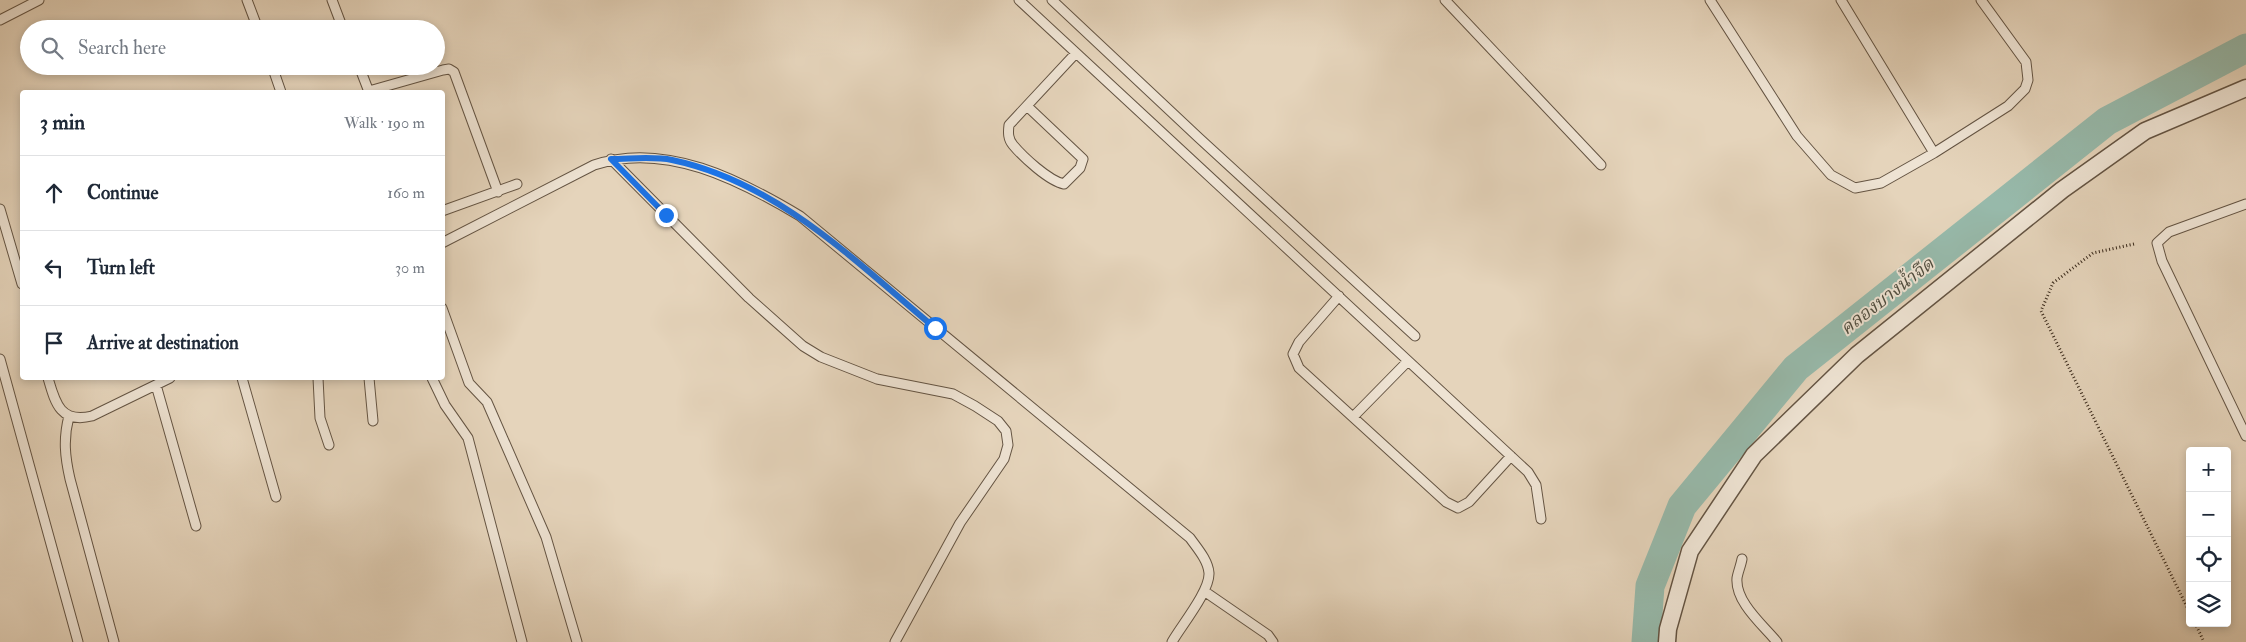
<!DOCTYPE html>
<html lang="en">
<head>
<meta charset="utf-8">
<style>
	body { margin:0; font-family:"IM FELL Double Pica","Noto Serif Thai",serif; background:#f6f6f7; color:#1f2937 }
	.controls { position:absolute; right:15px; bottom:15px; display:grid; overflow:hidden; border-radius:5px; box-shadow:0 2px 8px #0003 }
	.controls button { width:45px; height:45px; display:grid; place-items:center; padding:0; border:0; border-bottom:1px solid #e0e1e3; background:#fff; color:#1f2937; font:25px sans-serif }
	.stop { position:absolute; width:15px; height:15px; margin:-11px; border:4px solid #1a73e8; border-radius:50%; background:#fff }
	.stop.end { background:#1a73e8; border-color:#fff; box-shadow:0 1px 5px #0008 }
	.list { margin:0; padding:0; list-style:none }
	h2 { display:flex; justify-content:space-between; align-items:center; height:65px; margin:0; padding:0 20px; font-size:21px }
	h2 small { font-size:16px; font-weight:400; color:#747a83 }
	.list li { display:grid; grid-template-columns:32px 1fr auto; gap:15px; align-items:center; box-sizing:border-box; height:75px; padding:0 20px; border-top:1px solid #e0e1e3 }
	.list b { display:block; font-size:19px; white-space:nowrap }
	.list em { font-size:16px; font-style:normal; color:#747a83 }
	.icon { flex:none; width:28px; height:28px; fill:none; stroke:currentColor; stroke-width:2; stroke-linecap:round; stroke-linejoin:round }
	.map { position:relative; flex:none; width:2246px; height:642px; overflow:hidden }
	.search { position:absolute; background:#fff; box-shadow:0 2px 8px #0003; left:20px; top:20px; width:425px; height:55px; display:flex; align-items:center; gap:12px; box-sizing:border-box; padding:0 18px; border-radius:28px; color:#747a83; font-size:19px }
	.panel { position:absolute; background:#fff; box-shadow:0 2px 8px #0003; left:20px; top:90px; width:425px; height:290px; border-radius:5px }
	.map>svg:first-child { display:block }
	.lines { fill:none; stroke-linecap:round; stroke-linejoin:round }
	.river { stroke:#97b9aa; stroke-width:29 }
	.lane-casing { stroke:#645443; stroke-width:11 }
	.street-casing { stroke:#645443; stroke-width:19 }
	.path { stroke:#39291b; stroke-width:3; stroke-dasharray:1 2.5; stroke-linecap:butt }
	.lane { stroke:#eee3d3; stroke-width:9 }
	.street { stroke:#eee3d3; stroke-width:16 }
	.route { stroke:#1a73e8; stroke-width:6 }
	.labels { text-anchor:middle; stroke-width:4; stroke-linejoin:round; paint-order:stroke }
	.water-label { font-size:18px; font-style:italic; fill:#504d3f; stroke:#eee3d3 }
</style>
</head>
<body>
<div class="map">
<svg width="2246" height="642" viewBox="0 0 2246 642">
	<rect width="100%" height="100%" fill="#e5d4bb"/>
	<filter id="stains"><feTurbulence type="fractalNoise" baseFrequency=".004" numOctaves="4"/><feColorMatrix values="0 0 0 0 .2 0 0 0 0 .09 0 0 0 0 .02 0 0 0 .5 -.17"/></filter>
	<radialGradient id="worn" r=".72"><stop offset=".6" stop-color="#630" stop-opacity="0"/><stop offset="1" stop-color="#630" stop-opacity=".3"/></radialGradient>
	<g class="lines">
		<path class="river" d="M1646,642L1650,586L1682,506L1796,368L2107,121L2246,48"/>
		<defs>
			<path id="lane" d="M247,0L258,29
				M332,0L343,29
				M1019,0L1528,472L1536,485L1541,519
				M1052,0L1199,138L1415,336
				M1445,0L1601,165
				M1710,0L1797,136L1831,175L1855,188L1881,183L1934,153L2008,106L2025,89L2028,80L2026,62L1981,0
				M1841,0L1934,153
				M0,20L39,0
				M272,66L281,92
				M359,66L369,92
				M369,91L443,70L449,69L454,72L498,192
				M1027,106L1083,159L1080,168L1064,184C1049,181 1023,157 1013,145C1008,139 1008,133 1009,125L1076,53
				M611,159L749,298L803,346L821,357L877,379L953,394L975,406L998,421L1006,431L1008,445L1004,459L960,523L895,642
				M2246,204L2169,232L2157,243L2162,261L2246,436
				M0,209L22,284
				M442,211L517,184
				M442,243L594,165C665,141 740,180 800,216L1190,538C1197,548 1208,560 1209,573C1210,591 1181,626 1172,642
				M1339,296L1299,342L1293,354L1299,368L1446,502L1458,508L1469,502L1511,456
				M442,308L469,383L487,402L546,537L577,642
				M0,359L78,642
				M48,378C55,402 60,424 92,416L170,378
				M242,378L276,497
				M318,378L320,418L329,445
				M369,378L373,421
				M432,378L445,405L468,438L522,642
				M156,385L196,526
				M69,416C63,439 65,457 70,479L114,642
				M1353,417L1408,361
				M1742,559C1741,565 1738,572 1737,578C1735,602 1763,625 1777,642
				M1204,591L1268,635L1273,642"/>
			<path id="street" d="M1667,642L1668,629L1690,551L1754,455L1857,355L2062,190L2145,131L2246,88"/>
		</defs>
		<use href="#lane" class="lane-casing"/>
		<use href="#street" class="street-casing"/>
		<path class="path" d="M2134,244L2093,253L2053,283L2041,311L2190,613
			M2195,623L2204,642"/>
		<use href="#lane" class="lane"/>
		<use href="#street" class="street"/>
	</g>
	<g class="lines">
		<path class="route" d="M666,215L611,159C630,159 653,156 672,160C777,182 855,261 935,328"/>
	</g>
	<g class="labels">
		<g class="water-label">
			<text transform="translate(1887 296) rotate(-38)" y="6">คลองบางน้ำจืด</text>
		</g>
	</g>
	<rect width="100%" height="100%" filter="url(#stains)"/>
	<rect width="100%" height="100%" fill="url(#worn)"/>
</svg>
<div class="controls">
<button>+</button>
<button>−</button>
<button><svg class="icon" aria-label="locate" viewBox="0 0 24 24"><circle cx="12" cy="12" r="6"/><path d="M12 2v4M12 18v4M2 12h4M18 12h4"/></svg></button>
<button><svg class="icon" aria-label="layers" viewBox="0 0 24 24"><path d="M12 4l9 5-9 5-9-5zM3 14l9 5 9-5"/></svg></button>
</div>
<div class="stop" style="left:935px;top:328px"></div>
<div class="stop end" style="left:666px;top:215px"></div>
<div class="search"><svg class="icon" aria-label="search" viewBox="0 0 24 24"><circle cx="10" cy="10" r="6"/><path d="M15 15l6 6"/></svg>Search here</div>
<section class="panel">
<h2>3 min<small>Walk · 190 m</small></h2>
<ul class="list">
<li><svg class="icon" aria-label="ahead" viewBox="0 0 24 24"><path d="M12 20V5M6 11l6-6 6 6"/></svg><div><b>Continue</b></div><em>160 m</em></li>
<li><svg class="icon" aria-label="left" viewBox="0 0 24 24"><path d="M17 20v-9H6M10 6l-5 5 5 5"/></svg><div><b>Turn left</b></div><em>30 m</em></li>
<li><svg class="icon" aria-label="arrive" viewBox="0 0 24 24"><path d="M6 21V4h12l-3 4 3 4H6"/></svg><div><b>Arrive at destination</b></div></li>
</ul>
</section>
</div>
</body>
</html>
